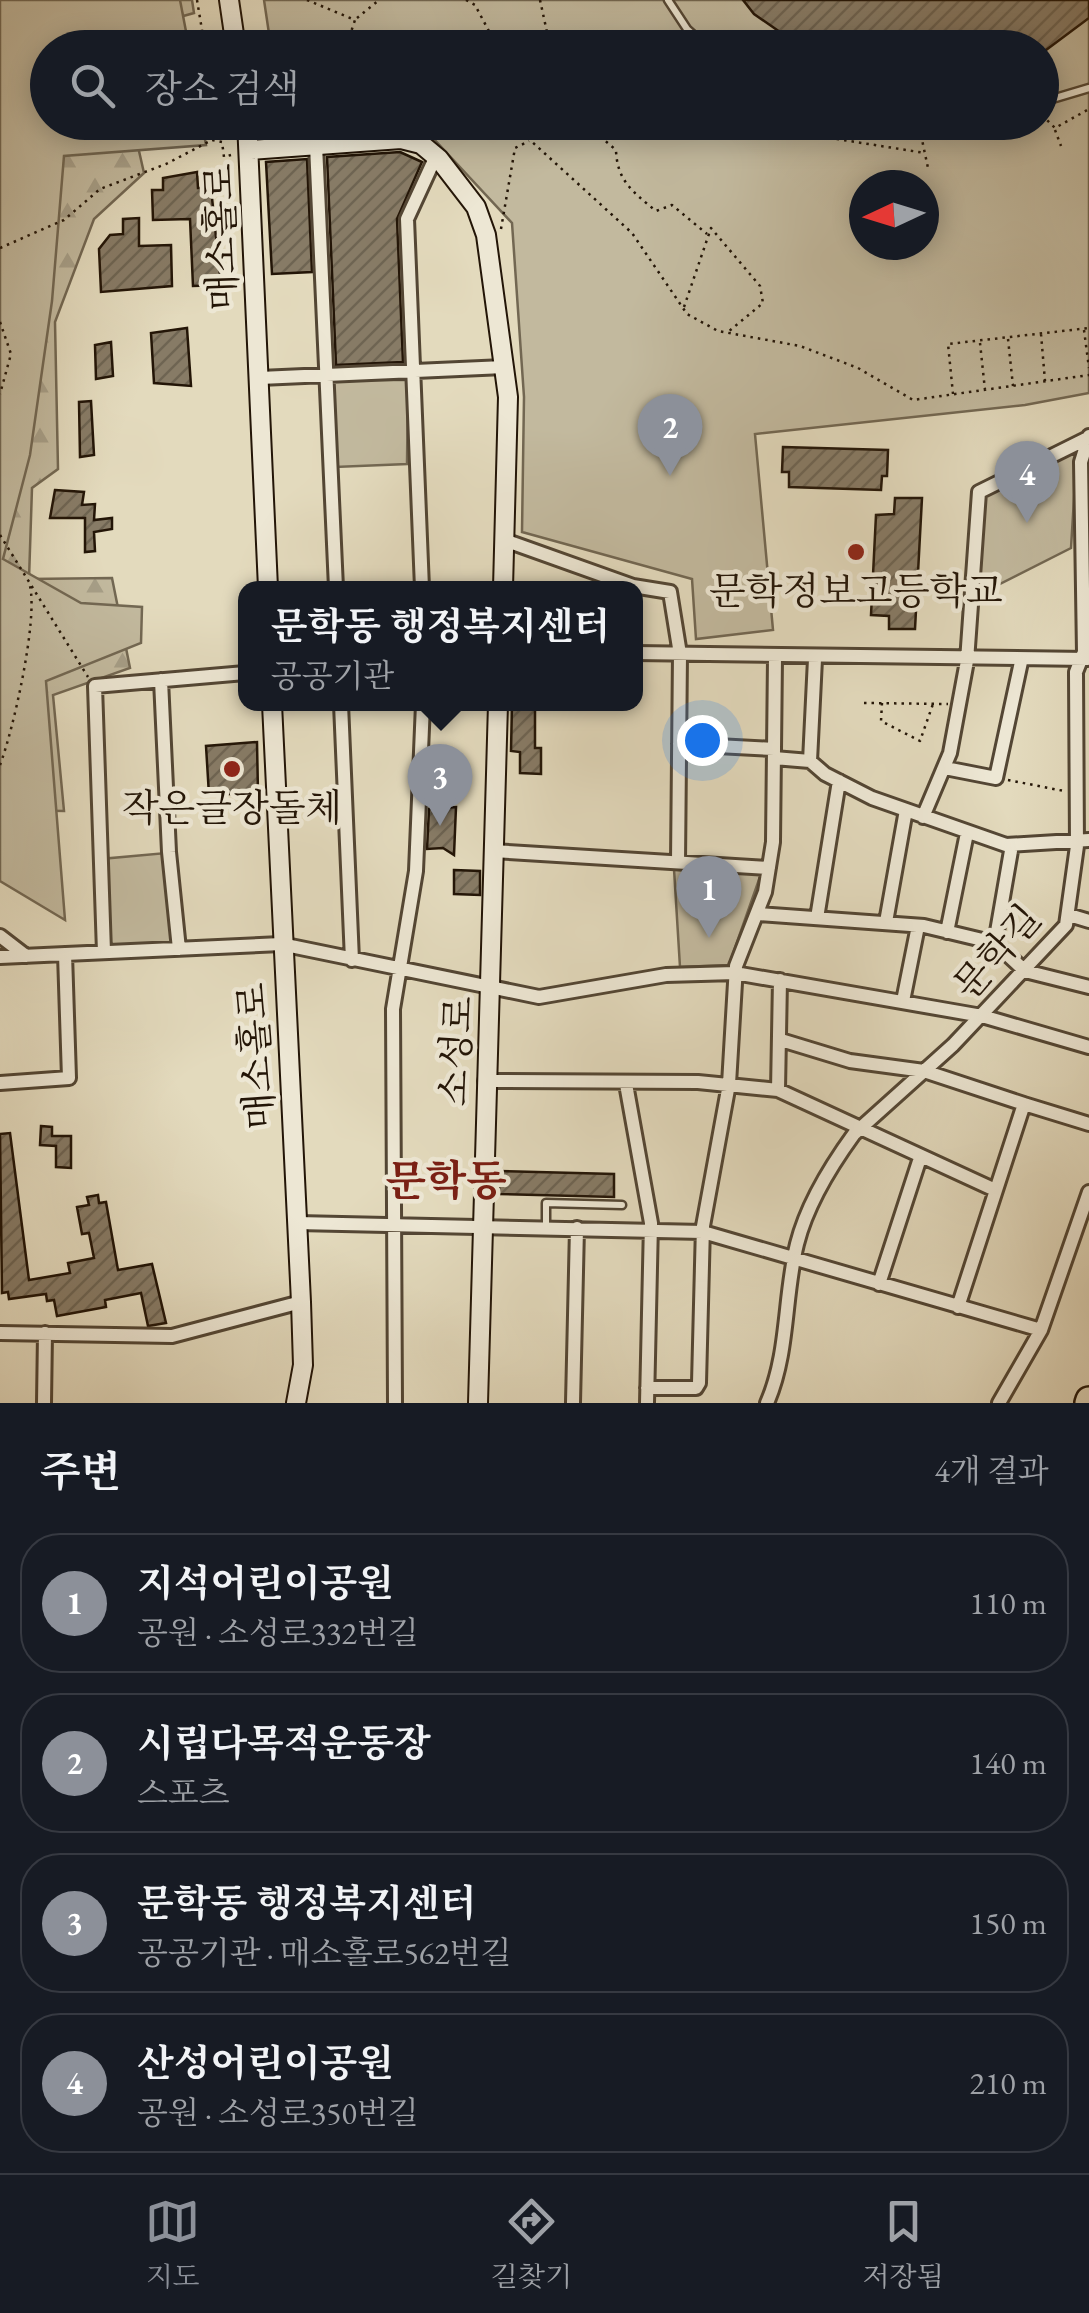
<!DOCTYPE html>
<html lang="ko">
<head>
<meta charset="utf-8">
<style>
	body { margin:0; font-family:"EB Garamond","Noto Serif KR",serif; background:#242831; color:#f1f3f6 }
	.compass { position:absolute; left:849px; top:170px; width:90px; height:90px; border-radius:50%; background:#171b24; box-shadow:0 5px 25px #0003; rotate:266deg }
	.you { position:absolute; left:702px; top:740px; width:35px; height:35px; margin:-25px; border:8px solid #fff; border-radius:50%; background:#1a73e8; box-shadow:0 0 0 15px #1a73e833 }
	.badge { display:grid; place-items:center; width:65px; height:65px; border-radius:50%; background:#8c9099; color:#fff; font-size:32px; font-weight:700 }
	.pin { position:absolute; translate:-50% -82px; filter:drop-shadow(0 2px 5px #0008) }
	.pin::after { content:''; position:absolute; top:52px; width:35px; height:30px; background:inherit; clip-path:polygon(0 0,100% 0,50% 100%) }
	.popup { position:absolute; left:238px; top:581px; width:405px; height:130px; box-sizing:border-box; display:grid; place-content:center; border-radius:20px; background:#171b24; filter:drop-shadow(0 2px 8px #0005); font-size:32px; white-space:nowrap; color:#9ea1a6 }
	.popup b { font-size:38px; color:#f1f3f6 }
	.popup::after { content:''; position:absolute; left:50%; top:100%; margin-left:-20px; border:20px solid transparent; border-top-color:#171b24 }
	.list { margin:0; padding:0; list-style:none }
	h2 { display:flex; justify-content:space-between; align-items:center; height:130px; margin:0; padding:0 40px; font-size:42px }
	h2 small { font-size:32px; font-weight:400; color:#9ea1a6 }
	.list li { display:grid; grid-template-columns:65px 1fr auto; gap:30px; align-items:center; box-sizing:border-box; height:140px; margin:0 20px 20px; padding:0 20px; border:2px solid #363941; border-radius:40px }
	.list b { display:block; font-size:38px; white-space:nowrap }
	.list p { margin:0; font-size:32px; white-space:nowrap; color:#9ea1a6 }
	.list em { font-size:32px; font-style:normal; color:#9ea1a6 }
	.icon { flex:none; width:55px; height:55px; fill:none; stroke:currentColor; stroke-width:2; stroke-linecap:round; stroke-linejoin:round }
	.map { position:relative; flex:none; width:1089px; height:1403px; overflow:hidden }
	.search { position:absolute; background:#171b24; box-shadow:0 5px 25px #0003; left:30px; right:30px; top:30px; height:110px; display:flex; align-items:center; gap:25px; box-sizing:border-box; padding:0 35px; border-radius:55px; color:#9ea1a6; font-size:38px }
	.sheet { height:770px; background:#171b24 }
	nav { display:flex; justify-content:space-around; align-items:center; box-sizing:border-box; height:140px; border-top:2px solid #363941; background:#171b24; font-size:28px; color:#9ea1a6 }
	nav a { display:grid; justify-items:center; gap:5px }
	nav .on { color:#8c9099 }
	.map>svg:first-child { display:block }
	.forest { fill:url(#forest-firs); stroke:#726752; stroke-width:2.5 }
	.park { fill:#c2b99e; stroke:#726752; stroke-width:2.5; fill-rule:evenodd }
	.building { fill:url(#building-hatch); stroke:#231507; stroke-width:2.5 }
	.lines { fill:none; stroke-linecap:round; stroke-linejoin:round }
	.lane-casing { stroke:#534634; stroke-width:11 }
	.street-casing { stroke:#534634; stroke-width:18 }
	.secondary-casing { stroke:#231507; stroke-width:22 }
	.highway-casing { stroke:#231507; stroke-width:30 }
	.path { stroke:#231507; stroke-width:2.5; stroke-dasharray:2.5 5; stroke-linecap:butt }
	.lane { stroke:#ede7d4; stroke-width:6 }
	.street { stroke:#ede7d4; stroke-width:12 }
	.secondary { stroke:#ede7d4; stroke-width:18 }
	.highway { stroke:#e3dabd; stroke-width:25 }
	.poi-dot { fill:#8f2418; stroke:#ede7d4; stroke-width:4 }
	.labels { text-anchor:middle; stroke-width:9; stroke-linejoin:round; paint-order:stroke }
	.street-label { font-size:38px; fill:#231507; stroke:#ede7d4 }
	.poi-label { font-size:38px; fill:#231507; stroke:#ede7d4 }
	.quarter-label { font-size:42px; font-weight:bold; fill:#7a1f14; stroke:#ede7d4 }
</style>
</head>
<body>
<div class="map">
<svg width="1089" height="1403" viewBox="0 0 1089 1403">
	<defs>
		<pattern id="forest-firs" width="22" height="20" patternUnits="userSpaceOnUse" patternTransform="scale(2.5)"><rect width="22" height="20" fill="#c2b99e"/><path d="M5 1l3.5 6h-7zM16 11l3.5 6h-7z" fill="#a69e87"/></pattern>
		<pattern id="building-hatch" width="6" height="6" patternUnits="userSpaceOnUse" patternTransform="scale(2.5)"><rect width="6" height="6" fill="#877b66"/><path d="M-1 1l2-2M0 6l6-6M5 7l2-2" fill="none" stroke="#6e6452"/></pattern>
	</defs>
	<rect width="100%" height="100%" fill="#e3dabd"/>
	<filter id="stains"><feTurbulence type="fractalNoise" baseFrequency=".002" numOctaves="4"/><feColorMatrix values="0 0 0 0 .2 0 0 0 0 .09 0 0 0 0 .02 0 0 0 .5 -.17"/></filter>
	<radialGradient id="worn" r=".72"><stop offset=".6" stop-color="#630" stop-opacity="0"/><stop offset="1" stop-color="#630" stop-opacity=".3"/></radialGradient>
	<path class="forest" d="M0,0H192L194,13L97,40L48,48V122L134,129L144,173L94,219L55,322L58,469L32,488L29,579L112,578L130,668L53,695L64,811L0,810Z"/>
	<path class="park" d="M0,0H180L189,47L48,48V122L202,123L206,145L64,156L52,301L30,455L3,559L81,603L142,607L141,643L46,681L65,920L0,881Z
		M264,0H1089V393L1025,405L755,434L773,630L696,639L692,579L522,532L524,397L512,223L431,136L287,142L284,123L1042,122V48L271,47ZM864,185H924V245H864Z
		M332,380H408L407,464L335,467Z
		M1077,450L1071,548L980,594L982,498Z
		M166,853L175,946L109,948L101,859Z
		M674,869L761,874L729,965L680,967Z"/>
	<path class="building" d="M743,0H1089V18L1042,53V48H803L754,14Z
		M400,152L422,162L397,219L403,362L336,365L327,157Z
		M307,159L312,272L272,274L266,162Z
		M197,172L198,188H211L221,285L193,286L190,219L153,220L152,190H163V178Z
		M139,218V246L171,245L172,286L101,292L99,249L110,235L123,234V219Z
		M187,328L191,386L154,383L151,333Z
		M111,342L113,376L96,379L95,345Z
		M91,401L94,455L80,457L79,402Z
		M783,447L888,450L887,476H882L881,490L789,487V472H782Z
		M55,490L84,492L82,505L95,504L94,520L112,518V529L94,532L95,551L85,552V518H50Z
		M895,498H922L915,629H889V616L871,615L876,515L894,514Z
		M512,704H535V748H541V774L520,773V752L511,751Z
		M257,742L258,793L209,795L206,746Z
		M456,807L454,855L443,848L427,849L429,809Z
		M454,870L480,871V895L454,894Z
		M41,1126L52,1127V1136H71V1168L56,1167V1146L40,1145Z
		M10,1133L29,1280L70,1273L68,1263L94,1258L89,1233L82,1234L77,1207L89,1205L87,1197L98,1195L99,1203L106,1202L118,1270L152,1264L166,1323L148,1326L141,1293L105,1300L106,1307L57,1316L54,1300L47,1301L46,1294L9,1299L8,1292L2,1293L0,1134Z
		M499,1171L614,1174V1197L499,1194Z"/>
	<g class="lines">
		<defs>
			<path id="lane" d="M668,0L687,29L708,48
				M1042,102L1089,88
				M865,122L891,129L952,122
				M546,1226V1203L622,1205"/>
			<path id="street" d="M316,145L336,588
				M260,378L504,367
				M504,540L633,586L670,592L680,654L678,862
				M422,588L407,219L436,156
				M635,653L1087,659
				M161,680L169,852L179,949
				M341,704L352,960
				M679,744L774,749
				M774,758L810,761L825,774L872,798L1006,845L1089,840
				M810,761L815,659
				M945,768L996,778L1021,662
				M923,817L950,753L967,661L979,492L1086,439
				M493,851L769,868
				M758,914L924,926L995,943L1025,971L1089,987
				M1069,915L1089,921
				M817,918L839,781
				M886,922L906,810
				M947,932L967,833
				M0,936L26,956
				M995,943L1012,845
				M104,952L95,686L245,673
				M0,957L281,944L539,997L666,975L735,973L982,1016L1089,1047
				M903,1001L918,926
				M781,1040L850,1061L924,1071L1024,1104L958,1307
				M485,1081L698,1082L778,1090L993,1189
				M0,1083L69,1078L65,954
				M626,1084L651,1223L647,1403
				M778,1090L780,980
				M1024,1104L1089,1124
				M297,1223L703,1232L1041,1330L999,1403
				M879,1284L920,1158
				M1041,1330L1089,1192
				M0,1333L172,1336L301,1302
				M647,1388H696L699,1383L703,1226L729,1084L736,966L765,892L773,842L775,658
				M44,1403L45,1333
				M395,1403L393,1009L416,871L423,704
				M573,1403L577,1228
				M767,1403C789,1353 784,1296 797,1244C807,1204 830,1167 854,1134L953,1045L1066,925L1077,846L1076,672L1084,652L1081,462L1089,436"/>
			<path id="secondary" d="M229,0L236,48
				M247,122L268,588
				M251,150L401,139L421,144L439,159L476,207L486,235L508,397L503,588
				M272,704L301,1302L303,1365L296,1403
				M478,1403L498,704"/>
			<path id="highway" d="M1088,1403L1089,1400"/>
		</defs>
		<use href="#lane" class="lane-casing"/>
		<use href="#street" class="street-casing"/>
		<use href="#secondary" class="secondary-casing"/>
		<use href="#highway" class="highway-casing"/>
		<path class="path" d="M197,0L205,48
			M307,0L355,20L349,38
			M466,0L475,5L498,48
			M540,0L550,46
			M357,18L379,0
			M550,47C583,43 656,27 683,48
			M343,48L349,38L369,48
			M1042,115L1055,128L1089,109
			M219,122L222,141
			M527,122L530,140L632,233L687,314L718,331L800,346L858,368L913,400L1089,375
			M583,122L616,150C617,181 633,192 656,211L672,205L707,234
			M796,122L818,136L925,153
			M959,129L997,122
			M1055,130L1061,146
			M921,135L928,168
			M501,229L515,148L529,141
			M0,248L64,220L100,189L166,164L212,140L222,142L224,157L231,155
			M684,307L711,228L760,286L763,303L728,332
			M0,322L11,354L0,394
			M1084,330L1089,368
			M1041,334L1045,381
			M1008,339L1013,386
			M980,343L985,390
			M953,394L948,344L1089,328
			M0,535L88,677
			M864,703L948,704
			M882,703L881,721L920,741L933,704
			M0,765C13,731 38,621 30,586
			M1008,780L1064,791"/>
		<use href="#lane" class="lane"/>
		<use href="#street" class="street"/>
		<use href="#secondary" class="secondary"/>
		<use href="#highway" class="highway"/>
	</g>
	<g class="poi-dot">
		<circle cx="856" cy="552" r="10"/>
		<circle cx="232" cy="769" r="10"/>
	</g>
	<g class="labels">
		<g class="street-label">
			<text transform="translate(221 237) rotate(-92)" y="13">매소홀로</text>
			<text transform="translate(997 952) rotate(-49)" y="13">문학길</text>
			<text transform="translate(456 1051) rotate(-87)" y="13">소성로</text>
			<text transform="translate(256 1056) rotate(-94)" y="13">매소홀로</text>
		</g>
		<g class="poi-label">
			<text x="856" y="604">문학정보고등학교</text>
			<text x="232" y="821">작은글장돌체</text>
		</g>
		<g class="quarter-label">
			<text x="446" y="1195">문학동</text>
		</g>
	</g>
	<rect width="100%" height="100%" filter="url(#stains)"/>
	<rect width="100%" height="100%" fill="url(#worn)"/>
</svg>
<svg class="compass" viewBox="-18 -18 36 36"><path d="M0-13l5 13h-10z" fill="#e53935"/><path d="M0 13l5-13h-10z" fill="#9ea1a6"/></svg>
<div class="you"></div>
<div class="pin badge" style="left:709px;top:938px">1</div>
<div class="pin badge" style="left:670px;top:476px">2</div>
<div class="pin badge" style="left:440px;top:826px">3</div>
<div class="popup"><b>문학동 행정복지센터</b>공공기관</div>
<div class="pin badge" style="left:1027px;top:523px">4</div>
<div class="search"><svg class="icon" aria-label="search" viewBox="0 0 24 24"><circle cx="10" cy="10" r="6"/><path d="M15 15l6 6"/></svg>장소 검색</div>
</div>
<section class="sheet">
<h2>주변<small>4개 결과</small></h2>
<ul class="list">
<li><span class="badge">1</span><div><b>지석어린이공원</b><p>공원 · 소성로332번길</p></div><em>110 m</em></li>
<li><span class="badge">2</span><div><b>시립다목적운동장</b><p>스포츠</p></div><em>140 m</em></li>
<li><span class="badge">3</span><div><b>문학동 행정복지센터</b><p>공공기관 · 매소홀로562번길</p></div><em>150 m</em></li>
<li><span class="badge">4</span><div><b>산성어린이공원</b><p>공원 · 소성로350번길</p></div><em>210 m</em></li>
</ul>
</section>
<nav>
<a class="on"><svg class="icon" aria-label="map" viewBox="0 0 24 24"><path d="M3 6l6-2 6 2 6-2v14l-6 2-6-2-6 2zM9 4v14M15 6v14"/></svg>지도</a>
<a><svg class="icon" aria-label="directions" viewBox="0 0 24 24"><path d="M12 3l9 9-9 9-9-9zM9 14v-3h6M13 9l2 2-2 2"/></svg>길찾기</a>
<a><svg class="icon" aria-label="saved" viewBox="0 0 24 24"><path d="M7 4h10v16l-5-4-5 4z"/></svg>저장됨</a>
</nav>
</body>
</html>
